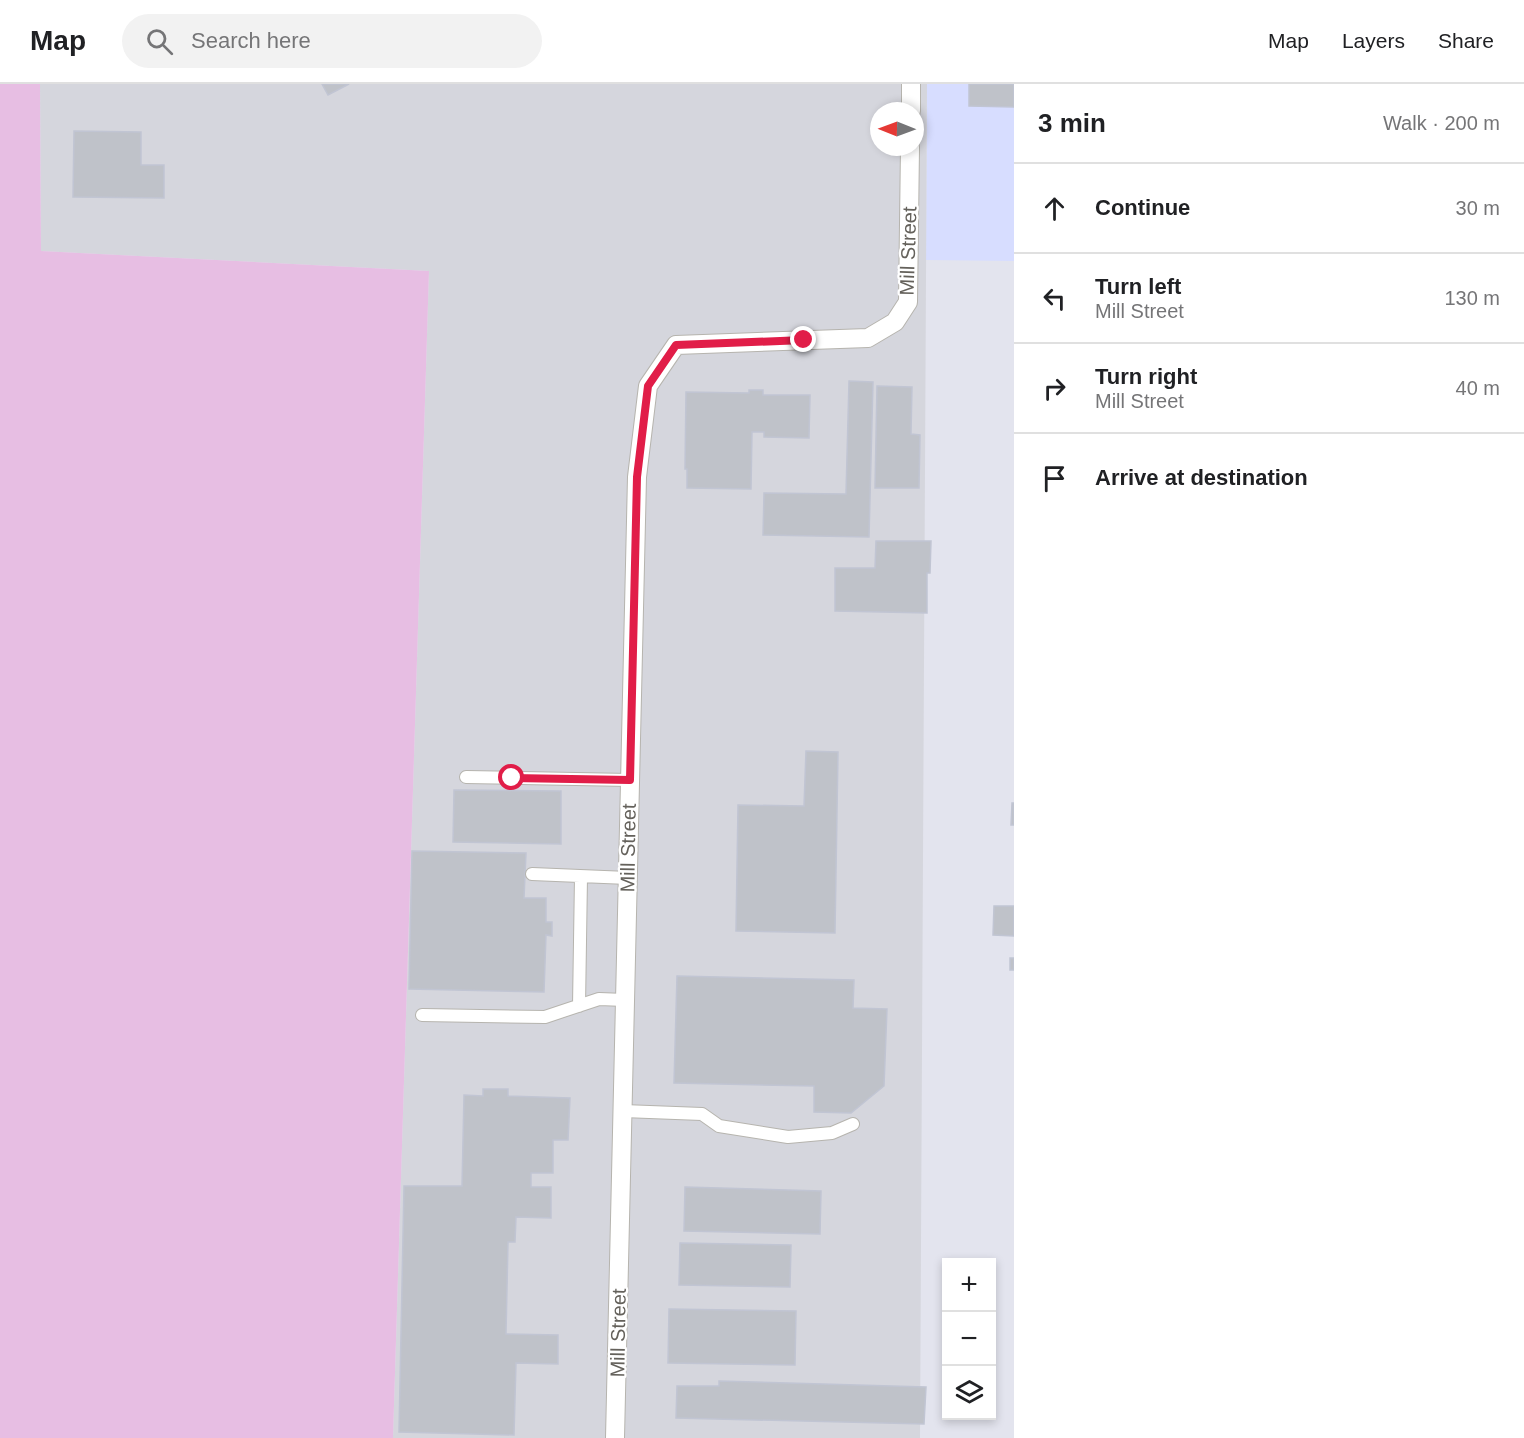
<!DOCTYPE html>
<html lang="en">
<head>
<meta charset="utf-8">
<style>
	body { margin:0; font-family:Helvetica,sans-serif; background:#f2f2f2; color:#202124 }
	.controls { position:absolute; right:18px; bottom:18px; display:grid; overflow:hidden; border-radius:0px; box-shadow:0 3px 9px #0003 }
	.controls button { width:54px; height:54px; display:grid; place-items:center; padding:0; border:0; border-bottom:2px solid #e0e0e0; background:#fff; color:#202124; font:30px sans-serif }
	.compass { position:absolute; left:870px; top:18px; width:54px; height:54px; border-radius:50%; background:#fff; box-shadow:0 3px 9px #0003; rotate:271deg }
	.stop { position:absolute; width:18px; height:18px; margin:-14px; border:4px solid #e11d48; border-radius:50%; background:#fff }
	.stop.end { background:#e11d48; border-color:#fff; box-shadow:0 2px 6px #0008 }
	.list { margin:0; padding:0; list-style:none }
	h2 { display:flex; justify-content:space-between; align-items:center; height:78px; margin:0; padding:0 24px; font-size:26px }
	h2 small { font-size:20px; font-weight:400; color:#757577 }
	.list li { display:grid; grid-template-columns:39px 1fr auto; gap:18px; align-items:center; box-sizing:border-box; height:90px; padding:0 24px; border-top:2px solid #e0e0e0 }
	.list b { display:block; font-size:22px; white-space:nowrap }
	.list p { margin:0; font-size:20px; white-space:nowrap; color:#757577 }
	.list em { font-size:20px; font-style:normal; color:#757577 }
	.icon { flex:none; width:33px; height:33px; fill:none; stroke:currentColor; stroke-width:2; stroke-linecap:round; stroke-linejoin:round }
	.map { position:relative; flex:none; width:1014px; height:1354px; overflow:hidden }
	header { display:flex; align-items:center; gap:36px; box-sizing:border-box; height:84px; padding:0 30px; background:#fff; border-bottom:2px solid #e0e0e0 }
	header strong { font-size:28px }
	nav { display:flex; gap:33px; margin-inline-start:auto; font-size:21px }
	.search { width:420px; height:54px; background:#f2f2f2; display:flex; align-items:center; gap:15px; box-sizing:border-box; padding:0 21px; border-radius:33px; color:#757577; font-size:22px }
	main { display:flex }
	aside { flex:1; background:#fff }
	.map>svg:first-child { display:block }
	.commercial { fill:#d7ddff }
	.industrial { fill:#d5d6dd; fill-rule:evenodd }
	.green { fill:#e7bee3 }
	.building { fill:#bfc2c9; stroke:#c1c5d3; stroke-width:1.5 }
	.lines { fill:none; stroke-linecap:round; stroke-linejoin:round }
	.lane-casing { stroke:#b6b4ae; stroke-width:14 }
	.street-casing { stroke:#b6b4ae; stroke-width:20 }
	.lane { stroke:#fff; stroke-width:12 }
	.street { stroke:#fff; stroke-width:18 }
	.route { stroke:#e11d48; stroke-width:8 }
	.labels { text-anchor:middle; stroke-width:4.5; stroke-linejoin:round; paint-order:stroke }
	.street-label { font-size:20px; fill:#64615b; stroke:#fff }
</style>
</head>
<body>
<header>
<strong>Map</strong>
<div class="search"><svg class="icon" aria-label="search" viewBox="0 0 24 24"><circle cx="10" cy="10" r="6"/><path d="M15 15l6 6"/></svg>Search here</div>
<nav><a>Map</a><a>Layers</a><a>Share</a></nav>
</header>
<main>
<div class="map">
<svg width="1014" height="1354" viewBox="0 0 1014 1354">
	<rect width="100%" height="100%" fill="#e3e4ee"/>
	<path class="commercial" d="M927,0H1014V177L926,176Z"/>
	<path class="industrial" d="M40,0H927L920,1354H393L429,187L41,167ZM879,27H915V63H879Z"/>
	<path class="green" d="M0,0H40L41,167L429,187L393,1354H0Z"/>
	<path class="building" d="M322,0H349L328,11Z
		M969,0H1014V23L969,22Z
		M74,47L141,48V81H164V114L73,113Z
		M849,297L873,298L869,453L763,451L764,409L846,410Z
		M877,302L912,303L911,350L920,351L919,404H875Z
		M749,306H763V311H810L809,354L764,353V348H752L751,405L687,404V385H685L686,308L749,309Z
		M876,457H931L930,489H927V529L835,527V484H875Z
		M806,667L838,668L835,849L736,847L738,721L804,722Z
		M454,706L561,707V760L453,758Z
		M1012,719H1014V741H1011Z
		M412,767L526,769L524,814H546V838H552V852L546,851L544,908L409,905Z
		M994,822H1014V852L993,851Z
		M1010,874H1014V886H1010Z
		M677,892L854,896L853,924L887,925L884,1002L851,1029L814,1028V1002L674,999Z
		M483,1005H508V1012L570,1014L568,1056H553V1089H531V1103H551V1134L516,1133L515,1158H508L506,1250L558,1251V1280L516,1279L514,1351L399,1348L404,1102H462L464,1011L483,1012Z
		M685,1103L821,1107L820,1150L684,1147Z
		M680,1159L791,1161L790,1203L679,1201Z
		M669,1225L796,1227L795,1281L668,1279Z
		M719,1297L926,1303L924,1340L676,1334L677,1302H719Z"/>
	<g class="lines">
		<defs>
			<path id="lane" d="M466,693L630,696
				M532,790L628,794
				M579,922L581,793
				M422,931L545,933L599,915L625,916
				M623,1027L702,1030L719,1042L788,1053L832,1049L853,1040"/>
			<path id="street" d="M911,27V0
				M615,1354L637,393L648,302L676,261L868,254L895,238L908,218L910,63"/>
		</defs>
		<use href="#lane" class="lane-casing"/>
		<use href="#street" class="street-casing"/>
		<use href="#lane" class="lane"/>
		<use href="#street" class="street"/>
	</g>
	<g class="lines">
		<path class="route" d="M512,694L630,696L637,393L648,302L676,261L804,256"/>
	</g>
	<g class="labels">
		<g class="street-label">
			<text transform="translate(908 167) rotate(-88)" y="7">Mill Street</text>
			<text transform="translate(628 764) rotate(-89)" y="7">Mill Street</text>
			<text transform="translate(618 1249) rotate(-89)" y="7">Mill Street</text>
		</g>
	</g>
</svg>
<div class="controls">
<button>+</button>
<button>−</button>
<button><svg class="icon" aria-label="layers" viewBox="0 0 24 24"><path d="M12 4l9 5-9 5-9-5zM3 14l9 5 9-5"/></svg></button>
</div>
<svg class="compass" viewBox="-18 -18 36 36"><path d="M0-13l5 13h-10z" fill="#e53935"/><path d="M0 13l5-13h-10z" fill="#757577"/></svg>
<div class="stop" style="left:512px;top:694px"></div>
<div class="stop end" style="left:804px;top:256px"></div>
</div>
<aside>
<h2>3 min<small>Walk · 200 m</small></h2>
<ul class="list">
<li><svg class="icon" aria-label="ahead" viewBox="0 0 24 24"><path d="M12 20V5M6 11l6-6 6 6"/></svg><div><b>Continue</b></div><em>30 m</em></li>
<li><svg class="icon" aria-label="left" viewBox="0 0 24 24"><path d="M17 20v-9H6M10 6l-5 5 5 5"/></svg><div><b>Turn left</b><p>Mill Street</p></div><em>130 m</em></li>
<li><svg class="icon" aria-label="right" viewBox="0 0 24 24"><path d="M7 20v-9h11M14 6l5 5-5 5"/></svg><div><b>Turn right</b><p>Mill Street</p></div><em>40 m</em></li>
<li><svg class="icon" aria-label="arrive" viewBox="0 0 24 24"><path d="M6 21V4h12l-3 4 3 4H6"/></svg><div><b>Arrive at destination</b></div></li>
</ul>
</aside>
</main>
</body>
</html>
